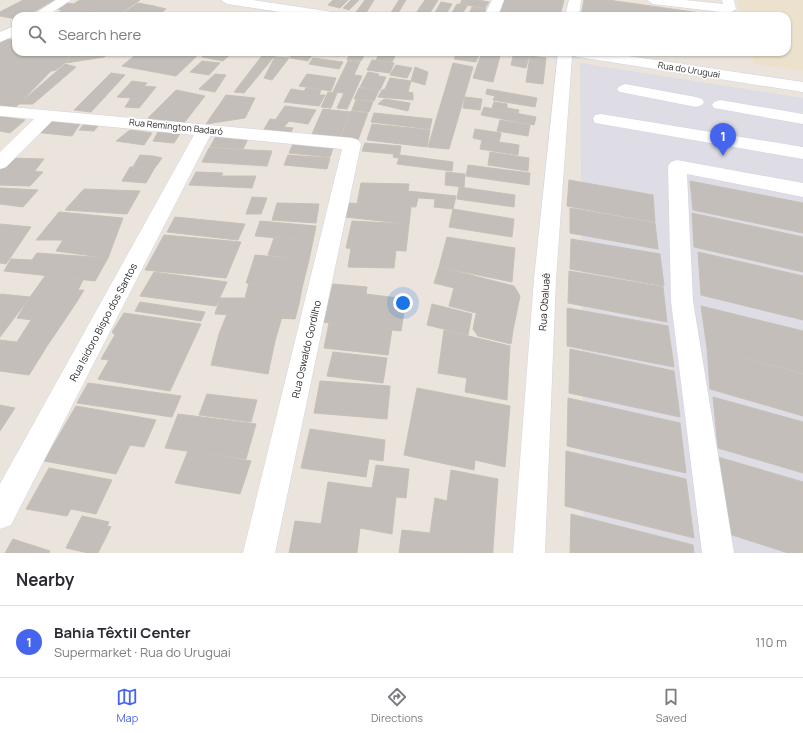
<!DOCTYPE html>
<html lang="en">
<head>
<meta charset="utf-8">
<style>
	body { margin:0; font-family:Manrope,sans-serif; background:#f7f7f7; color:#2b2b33 }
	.you { position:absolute; left:403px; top:303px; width:14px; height:14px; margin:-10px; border:3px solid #fff; border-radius:50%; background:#1a73e8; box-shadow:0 0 0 6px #1a73e833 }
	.badge { display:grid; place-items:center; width:26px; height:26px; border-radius:50%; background:#4565ef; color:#fff; font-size:13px; font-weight:700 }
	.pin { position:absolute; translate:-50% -33px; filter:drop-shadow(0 1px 2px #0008) }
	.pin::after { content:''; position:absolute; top:21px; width:14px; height:12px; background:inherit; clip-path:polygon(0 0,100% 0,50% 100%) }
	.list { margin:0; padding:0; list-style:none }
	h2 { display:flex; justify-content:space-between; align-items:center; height:52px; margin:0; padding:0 16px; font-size:17px }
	h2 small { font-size:13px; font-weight:400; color:#7c7c81 }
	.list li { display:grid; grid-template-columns:26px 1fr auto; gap:12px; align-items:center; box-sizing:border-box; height:72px; padding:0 16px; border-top:1px solid #e1e1e2 }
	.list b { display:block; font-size:15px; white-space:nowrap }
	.list p { margin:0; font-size:13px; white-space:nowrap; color:#7c7c81 }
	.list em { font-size:13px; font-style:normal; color:#7c7c81 }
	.icon { flex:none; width:22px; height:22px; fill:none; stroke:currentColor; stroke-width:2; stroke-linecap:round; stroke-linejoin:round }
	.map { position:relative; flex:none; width:803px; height:553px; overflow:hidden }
	.search { position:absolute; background:#fff; box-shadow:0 1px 3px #0004; left:12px; right:12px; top:12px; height:44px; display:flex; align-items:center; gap:10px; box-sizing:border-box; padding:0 14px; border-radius:12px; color:#7c7c81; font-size:15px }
	.sheet { height:124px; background:#fff }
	nav { display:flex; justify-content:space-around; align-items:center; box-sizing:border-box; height:56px; border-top:1px solid #e1e1e2; background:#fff; font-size:11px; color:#7c7c81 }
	nav a { display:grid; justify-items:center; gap:2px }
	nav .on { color:#4565ef }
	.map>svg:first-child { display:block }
	.industrial { fill:#dedce4 }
	.education { fill:#ece1cc }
	.building { fill:#c3beb9; stroke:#c6c0b6 }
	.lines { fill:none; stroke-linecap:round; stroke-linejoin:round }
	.minor-casing { stroke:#d1d5e1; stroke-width:1 }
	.minor { fill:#fff; fill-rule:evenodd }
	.labels { text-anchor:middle; stroke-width:3.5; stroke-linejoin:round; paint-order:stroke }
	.far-street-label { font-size:9px; fill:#292929; stroke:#fff }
	.street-label { font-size:10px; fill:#292929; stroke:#fff }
</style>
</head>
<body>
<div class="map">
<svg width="803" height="553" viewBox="0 0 803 553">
	<rect width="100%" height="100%" fill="#ebe4dc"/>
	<path class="industrial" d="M580,63L803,98V553H584Z"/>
	<path class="education" d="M737,0H803V71L754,64L751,52H787V16H741Z"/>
	<path class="building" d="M23,0H54L27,16H16V19L0,16V12Z
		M80,0H140L118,15L70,6Z
		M333,0H348L340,8L328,5Z
		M351,0H359L349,10L343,8Z
		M365,0H374L366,13L356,12Z
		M399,0H406L397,15L390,14Z
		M425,0H438L428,16H414Z
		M462,0H478L489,2L485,8L460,4Z
		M504,0H564L560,16H498Z
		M584,0H608L722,16H581Z
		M441,2L452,4L445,16H433Z
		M67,3L73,4L70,6L118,15L46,16H53L62,10L57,9Z
		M138,3L154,6L166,9L157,16H118Z
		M457,4L467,6L461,16H450Z
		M472,7L486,9L483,16H468Z
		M7,39L16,41V52H61L70,54L66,62L56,70L51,71L0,58V43Z
		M73,52H110L104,57L66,63Z
		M139,52H201L176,76L122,66Z
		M207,52H233L223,61L202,57Z
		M265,52H278L244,93L234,92Z
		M283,52H294L291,56L280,55Z
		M295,52H314L308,61L290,58Z
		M319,52H341L339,56L318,54Z
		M351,52L365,54L361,61L347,60Z
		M380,52H397L392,62L376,60Z
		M457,52H480L476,62L454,59Z
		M482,52H501L493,82L473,78Z
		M514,52H530L526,68L511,65Z
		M530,56L546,58L543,84L526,82Z
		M275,57L289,58L272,80L264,78Z
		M0,58L51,71L15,108L0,107Z
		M313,58L343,62L339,69L309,64Z
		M372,60L394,63L390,73L367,70Z
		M202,61L220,63L209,75L190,72Z
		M348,61L360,62L354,75L362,76L347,109L337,108L344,93L333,92Z
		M453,63L473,67L449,149L428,147Z
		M65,64L76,67L33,104H19Z
		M396,65L412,68L407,78L390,75Z
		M415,67L428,72L425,85L411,81Z
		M368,72L379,74L378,76L386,77L380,90L360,87Z
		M111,73L125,75L91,112L74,110Z
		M215,74L226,75L215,92L199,89Z
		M307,74L336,78L331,91L299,86Z
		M390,78L411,81L408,92L413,93V100L378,97L382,90L385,89Z
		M132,81L147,83L144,86L156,87L139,108L125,107L131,98L117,97Z
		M306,88L321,90L319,95H325L319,106L284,102L291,89L304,91Z
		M359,88L379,90L374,101L354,99Z
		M487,89L537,98L535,107L493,100L495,96L486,94Z
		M176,90L205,96L184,123L148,118Z
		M328,92L337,93L331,108L321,107Z
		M226,95L255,98L245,118L206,124Z
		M465,97L482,99L480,110L463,108Z
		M384,99L410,103L408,111L378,104Z
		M356,100L373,102L369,112L352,110Z
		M494,102L507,104V108L519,110L518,113L492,108Z
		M285,106L316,110L308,124L276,119Z
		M484,107L536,117L534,125L481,115Z
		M323,109L350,112L340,138L312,134Z
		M351,111L368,113L358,140L341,138Z
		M374,113L432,119L430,129L371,122Z
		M0,116L25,120L10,133L0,131Z
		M49,117L82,121L72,136L34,132Z
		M270,119L289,121L284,127L293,128L290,134L263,131Z
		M500,120L530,125L528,136L497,131Z
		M84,124L98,126L94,131L79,130Z
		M372,124L430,130L427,147L367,140Z
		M475,129L501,133L499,142L519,145L518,155L480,149L482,140L473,138Z
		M130,130L152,133L144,145L116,141Z
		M159,130L181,132L174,143L153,141Z
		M216,136L249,137L243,149L210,147Z
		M294,142L334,145L330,157L289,153Z
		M365,143L401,146L399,158L393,157L394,154L362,151Z
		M209,148L272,151L267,166L202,162Z
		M490,152L529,158L528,171L488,165Z
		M140,155L153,156L162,158L154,169L133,167Z
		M288,155L330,158L327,169L284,165Z
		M400,155L453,162L452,171L397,164Z
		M10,158L44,159L34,172L0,169Z
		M468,165L530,173L529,185L466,176Z
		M130,167H145L154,169L146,183L122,181Z
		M0,170V169L43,172L30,186L0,185Z
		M196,172L223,173L221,176H256L252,188L189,185Z
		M446,172L465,174L464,187L445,185Z
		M569,180L653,195L655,222L567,206Z
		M690,181L803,203V233L693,210Z
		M361,183L409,184L408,191L456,196L453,209L434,207L435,199L418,198L416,207L357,204Z
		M459,187L515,195L514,207L457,199Z
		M0,188L38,190L23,207L0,204Z
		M84,189L140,191L127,214L65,210Z
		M252,197L267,198L261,214H246Z
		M277,203L319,204L316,223L272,220Z
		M349,203L411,207L409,224L345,217Z
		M570,208L655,223L658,249L570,233Z
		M453,209L514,219L512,237L449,227Z
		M59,212L123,218L108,258L56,251L63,240H36Z
		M692,213L803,237V272L694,247Z
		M175,217L245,224L238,240L167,232Z
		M260,221L316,226L313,241L255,236Z
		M352,221L409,224L406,251L346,248Z
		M0,224L31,227L6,264L0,263Z
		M164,235L241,242L226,278L145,270Z
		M447,237L515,248L512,282L439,267Z
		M274,238L313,241L309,260L268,255Z
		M571,239L660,254L664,286L570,269Z
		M351,248L396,250L394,268L348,267Z
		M698,252L803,276V320L701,295Z
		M37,253L108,258L95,281L4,271L11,259L32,260Z
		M255,255L309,260L306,272L252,265Z
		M252,265L306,272L302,288L246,283Z
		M439,267L514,286L520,296L513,330L485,323L476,313L449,306L454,288L434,283Z
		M569,271L663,287L667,322L568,303Z
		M154,272L227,282L216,306L140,296Z
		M45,276L83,280L78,290H84L76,303L30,297Z
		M249,283L302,288L299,304L245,298Z
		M333,284L367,287L366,294L406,299L401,331L322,322Z
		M1,294L30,297L0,337V295Z
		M30,297L76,303L62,324L17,318Z
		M220,298H245L299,304L295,319L215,314Z
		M140,302L205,312L201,321L135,311Z
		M432,304L472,314L468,335L427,325Z
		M701,306L803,331V373L707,348Z
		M567,308L668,326L674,367L567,346Z
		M124,313L201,324L170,391L98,379L109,360L101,359L115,335L112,332Z
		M227,314H255L282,317L275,341L219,334Z
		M476,314L485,323L513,330L511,344L478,336L473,329Z
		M31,320L62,324L47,346L17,342Z
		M329,323L392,329L388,355L324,348Z
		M444,330L510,346L507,400L465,392L467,378L438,373Z
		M219,334L275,341L268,374L211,365Z
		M0,340L17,342L47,346L29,375L0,371Z
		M707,348L803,374V416L710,389Z
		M570,349L674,371L680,417L569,393Z
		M333,352L387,358L383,383L327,376Z
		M320,381L390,386L387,419L314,413Z
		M88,383L181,396L172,417L77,403Z
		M417,388L510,406L505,467L475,460L474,470L404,455Z
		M207,394L257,400L251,422L199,415Z
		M713,397L803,422V473L718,448Z
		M568,398L680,423L686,473L567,446Z
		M0,405L15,408L0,431Z
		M76,406L156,420L144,447L130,445L116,474L44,461Z
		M178,414L256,424L246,459L165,448Z
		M310,429L385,440L383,461L369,459L366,477L301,468Z
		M188,451L251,461L240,494L175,483Z
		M566,451L686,479L694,538L565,506Z
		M718,457L803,482V553H788L726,533Z
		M376,465L409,469L406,498L396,497L392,534L360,528L321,524L328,482L372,488Z
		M49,468L112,480L96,514L71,509L67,516L26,509Z
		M451,470L498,479L493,548L430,533L435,498L447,501Z
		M571,514L693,545L694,553H570Z
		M82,516L109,522L107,526L111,527L98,553H88L66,548Z
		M295,521L360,528L357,553H289Z
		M402,530L430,533L493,548V553H399Z
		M13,539L50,551L49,553H5Z"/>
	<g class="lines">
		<defs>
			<path id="minor" d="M56,0H71L47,16H31Z
				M221,0H252L333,12L340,16H307L227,4Z
				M492,0H504L498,16H484Z
				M569,0H581L579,16H565Z
				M647,0H685L723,4L722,0H734L736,9L730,13L653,4Z
				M16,25V35L0,42V32Z
				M558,52H602L803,82V92L572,56L556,279L545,553H513L534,279Z
				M625,84L696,97L702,99L704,102L702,105L696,107L620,92L617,89L620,86Z
				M720,100L803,114V124L714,108L712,105L714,102Z
				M0,106L352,138L358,140L361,144L275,553H243L342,149L210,136L11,525L0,529V484L194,135L52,121L6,167L0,169V152L34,119L0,116Z
				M601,114L803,147V159L595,123L593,119L595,115Z
				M677,160L803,183V197L687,174L693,301L734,553H702L671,301L668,166L671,162Z"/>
		</defs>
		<use href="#minor" class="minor-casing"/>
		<use href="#minor" class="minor"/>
	</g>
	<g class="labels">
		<g class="far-street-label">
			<text transform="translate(689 70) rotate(9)" y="3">Rua do Uruguai</text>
			<text transform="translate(176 127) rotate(6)" y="3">Rua Remington Badaró</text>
		</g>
		<g class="street-label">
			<text transform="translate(544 302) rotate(-86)" y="4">Rua Obaluaê</text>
			<text transform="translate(103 322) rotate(-62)" y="4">Rua Isidoro Bispo dos Santos</text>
			<text transform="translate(306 349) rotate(-77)" y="4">Rua Oswaldo Gordilho</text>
		</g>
	</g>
</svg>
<div class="you"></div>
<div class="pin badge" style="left:723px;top:156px">1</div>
<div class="search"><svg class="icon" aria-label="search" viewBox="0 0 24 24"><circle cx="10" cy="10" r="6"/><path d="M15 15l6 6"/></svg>Search here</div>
</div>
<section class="sheet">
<h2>Nearby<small></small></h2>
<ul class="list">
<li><span class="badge">1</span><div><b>Bahia Têxtil Center</b><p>Supermarket · Rua do Uruguai</p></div><em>110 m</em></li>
</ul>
</section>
<nav>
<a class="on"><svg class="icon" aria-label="map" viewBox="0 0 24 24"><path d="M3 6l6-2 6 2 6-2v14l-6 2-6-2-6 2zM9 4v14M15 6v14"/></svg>Map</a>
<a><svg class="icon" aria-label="directions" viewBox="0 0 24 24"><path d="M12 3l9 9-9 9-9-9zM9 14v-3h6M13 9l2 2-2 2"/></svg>Directions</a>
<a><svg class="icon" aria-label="saved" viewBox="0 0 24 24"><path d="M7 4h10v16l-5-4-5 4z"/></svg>Saved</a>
</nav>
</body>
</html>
